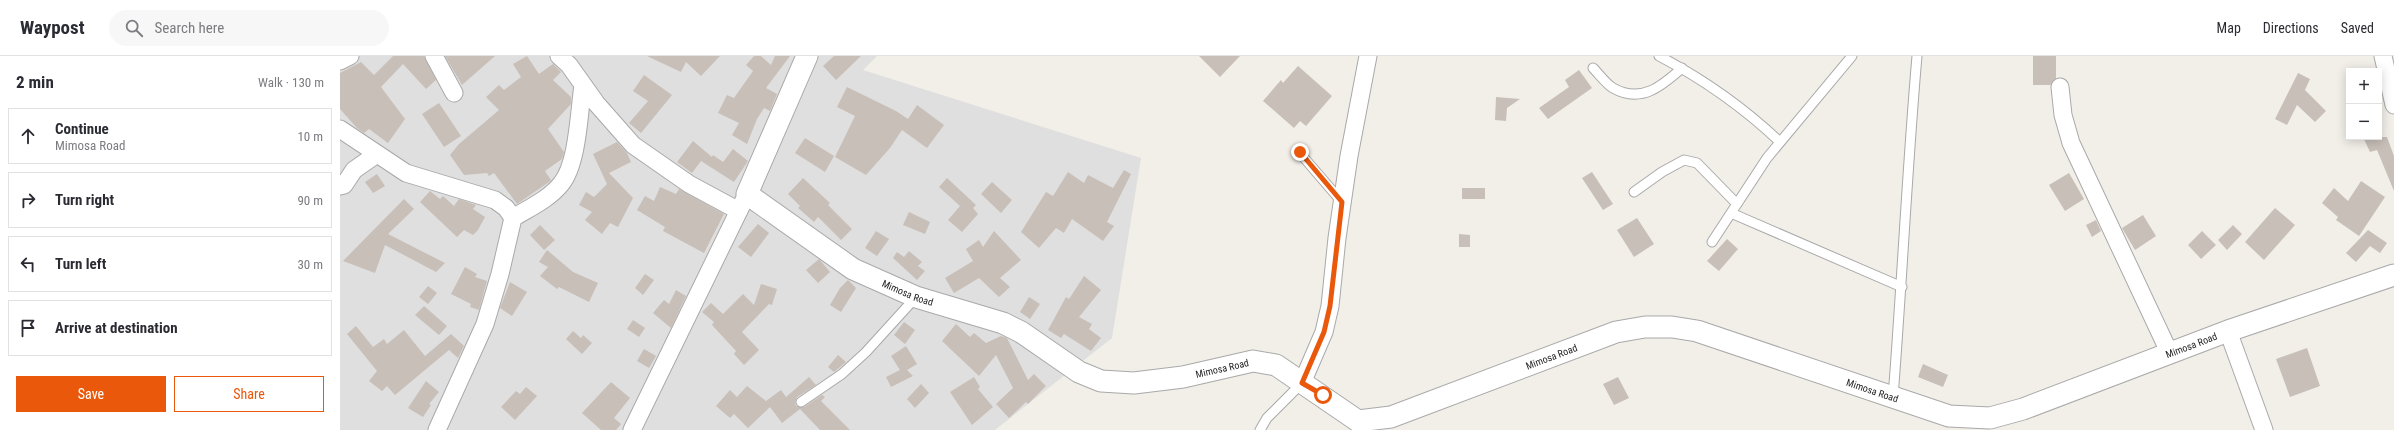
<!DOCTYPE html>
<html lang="en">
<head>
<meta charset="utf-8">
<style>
	body { margin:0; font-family:"Roboto Condensed",sans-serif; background:#f7f7f7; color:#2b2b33 }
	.controls { position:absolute; right:12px; top:12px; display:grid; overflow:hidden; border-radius:0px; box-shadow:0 2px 10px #0003 }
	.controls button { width:36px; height:36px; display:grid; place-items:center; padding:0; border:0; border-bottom:1px solid #e1e1e2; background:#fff; color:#2b2b33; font:20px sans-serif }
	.stop { position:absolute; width:12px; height:12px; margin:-9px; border:3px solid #ea580c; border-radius:50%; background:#fff }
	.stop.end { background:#ea580c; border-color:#fff; box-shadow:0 1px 4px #0008 }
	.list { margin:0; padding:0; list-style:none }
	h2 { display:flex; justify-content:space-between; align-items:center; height:52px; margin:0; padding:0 16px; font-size:17px }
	h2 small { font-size:13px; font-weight:400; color:#7c7c81 }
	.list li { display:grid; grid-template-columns:26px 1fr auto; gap:12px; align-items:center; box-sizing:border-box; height:56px; margin:0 8px 8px; padding:0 8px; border:1px solid #e1e1e2; border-radius:0px }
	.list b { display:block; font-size:15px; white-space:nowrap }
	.list p { margin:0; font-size:13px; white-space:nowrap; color:#7c7c81 }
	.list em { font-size:13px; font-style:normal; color:#7c7c81 }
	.actions { display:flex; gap:8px; padding:12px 16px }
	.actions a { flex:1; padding:9px 0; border:1px solid #ea580c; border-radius:0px; text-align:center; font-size:14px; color:#ea580c }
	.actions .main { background:#ea580c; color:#fff }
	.icon { flex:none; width:22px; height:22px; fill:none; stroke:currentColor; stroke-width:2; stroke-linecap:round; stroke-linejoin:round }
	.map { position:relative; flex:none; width:2054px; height:374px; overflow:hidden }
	header { display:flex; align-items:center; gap:24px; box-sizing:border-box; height:56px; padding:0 20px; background:#fff; border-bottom:1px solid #e1e1e2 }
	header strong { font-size:19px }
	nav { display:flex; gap:22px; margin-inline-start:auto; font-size:14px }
	.search { width:280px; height:36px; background:#f7f7f7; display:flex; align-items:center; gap:10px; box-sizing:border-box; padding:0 14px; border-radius:22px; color:#7c7c81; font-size:15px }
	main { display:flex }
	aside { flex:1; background:#fff }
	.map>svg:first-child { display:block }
	.residential { fill:#e0dfdf }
	.building { fill:#c7bfb8 }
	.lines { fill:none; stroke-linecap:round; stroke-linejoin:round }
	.service-casing { stroke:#a9a9a9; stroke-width:11 }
	.minor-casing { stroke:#a9a9a9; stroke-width:19 }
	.tertiary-casing { stroke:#a9a9a9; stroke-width:23 }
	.service { stroke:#fff; stroke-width:9 }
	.minor { stroke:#fff; stroke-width:17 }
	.tertiary { stroke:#fff; stroke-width:21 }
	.route { stroke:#ea580c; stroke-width:5 }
	.labels { text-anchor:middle; stroke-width:3; stroke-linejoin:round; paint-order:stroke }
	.street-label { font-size:10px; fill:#222; stroke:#fff }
</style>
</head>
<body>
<header>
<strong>Waypost</strong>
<div class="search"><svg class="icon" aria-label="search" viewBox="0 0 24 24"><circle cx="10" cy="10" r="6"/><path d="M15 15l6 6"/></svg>Search here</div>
<nav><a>Map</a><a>Directions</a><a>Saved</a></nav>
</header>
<main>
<aside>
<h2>2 min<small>Walk · 130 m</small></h2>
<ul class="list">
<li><svg class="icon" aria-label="ahead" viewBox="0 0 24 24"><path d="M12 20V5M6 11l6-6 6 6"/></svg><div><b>Continue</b><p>Mimosa Road</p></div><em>10 m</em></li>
<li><svg class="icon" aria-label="right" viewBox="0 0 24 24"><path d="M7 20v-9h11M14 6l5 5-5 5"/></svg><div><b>Turn right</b></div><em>90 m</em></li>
<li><svg class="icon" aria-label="left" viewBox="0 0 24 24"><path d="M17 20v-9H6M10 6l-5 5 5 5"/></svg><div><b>Turn left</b></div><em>30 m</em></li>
<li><svg class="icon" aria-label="arrive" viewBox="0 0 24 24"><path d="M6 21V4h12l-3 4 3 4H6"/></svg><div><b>Arrive at destination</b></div></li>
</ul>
<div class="actions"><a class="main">Save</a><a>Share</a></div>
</aside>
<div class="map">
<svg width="2054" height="374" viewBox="0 0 2054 374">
	<rect width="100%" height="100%" fill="#f2efe9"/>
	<path class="residential" d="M0,0H537L523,14L801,102L772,282L655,374H0Z"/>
	<path class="building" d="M53,0H84L96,24L86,33L63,8L41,31L65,63L48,87L29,73L24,77L17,72L0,53V17L21,6L34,19Z
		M105,0H155L122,29Z
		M187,0L199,18L213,8L221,16L213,24L231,41V48L208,73L224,96L222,103L205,115L211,124L209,126L177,148L154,117L149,120L147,117L124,119L110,99L119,88L159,54L146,41L159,29L164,34L181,21L173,8Z
		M307,0H380L361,20L346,6L341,16Z
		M414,0H421L431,9L435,0H450L426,32L437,38L430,55L424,52L417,63L407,88L392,79L399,67L378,57L387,39L394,42L413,15L406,9Z
		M494,0H521L496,24L483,10Z
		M859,0H900L880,21Z
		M1693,0H1716V22L1710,29H1693Z
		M958,10L992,40L966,70L960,65L954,72L923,45L941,24L943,27Z
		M1239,14L1252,32L1208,63L1199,52L1229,31L1225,24Z
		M1958,17L1970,23L1965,34L1986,55L1975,66L1957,49L1947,69L1935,63Z
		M304,19L332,39L301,77L289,67L308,45L293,35Z
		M507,31L556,55L568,63L577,49L604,69L587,92L562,74L550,92L526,119L495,101L515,60L497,51Z
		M1156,41L1180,43L1167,52L1166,65L1155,64Z
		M99,47L121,80L104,91L82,58Z
		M2023,81H2047L2054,100V135L2037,94L2030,96Z
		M465,82L494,100L485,116L455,97Z
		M353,85L372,101L373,99L383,106L393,93L408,105L394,126L361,105L352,117L337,106Z
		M277,86L287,97L291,106L269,117L293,142L278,171L270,167L262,178L245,164L252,156L239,149L246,136L254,141L267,128L253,98Z
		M784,114L791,118L767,166L774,170L763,185L732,163L724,177L716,172L699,192L681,176L706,136L713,140L728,116L744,127L748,119L773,132Z
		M1252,116L1273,148L1263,154L1242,122Z
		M1729,117L1744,143L1725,155L1709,129Z
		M37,118L45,130L33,137L25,126Z
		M463,122L490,147L488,149L512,173L501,184L478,161L474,166L458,152L460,150L448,138Z
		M607,122L636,149L633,152L638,158L622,176L608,164L620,150L599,131Z
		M2021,125L2045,141L2019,180L1996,164L1998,161L1982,147L1994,132L2008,145Z
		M652,126L672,144L661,157L641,138Z
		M320,131L336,138L339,133L384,158L364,197L323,175L325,171L297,154L305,140L314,145Z
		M1122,132H1145V143H1122Z
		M90,135L100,143L103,140L114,150L119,143L136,149L133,153L145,161L138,174L133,179L124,174L117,181L80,146Z
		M64,143L74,153L48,178L105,207L96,216L45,189L35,217L3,205Z
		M1935,152L1955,169L1924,204L1905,186Z
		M569,156L590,166L585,178L563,169Z
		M1803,159L1816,180L1795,194L1782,172Z
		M1297,162L1314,188L1294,201L1277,174Z
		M1756,164L1761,175L1752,181L1746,169Z
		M418,168L429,177L411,201L398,191Z
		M200,169L215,184L204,194L190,179Z
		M1893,169L1902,178L1887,194L1878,184Z
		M2028,174L2047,187L2040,197L2030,190L2016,206L2006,197Z
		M536,175L549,183L537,200L525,192Z
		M654,175L681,204L660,222L670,231L659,241L639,222L614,237L605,222L633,205L626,193L639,184L643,191Z
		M1862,175L1876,189L1861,203L1848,189Z
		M1119,178L1130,179V191H1119Z
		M1387,183L1398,193L1379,215L1367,205Z
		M207,194L233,216L258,227L249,246L219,231L217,233L200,220L208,211L199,206Z
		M569,195L582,206L578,210L585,215L577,224L553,202L557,196L564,201Z
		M479,203L490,216L478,227L466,214Z
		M125,211L137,218L135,221L147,225L139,254L130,251L131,248L111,238Z
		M305,218L314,224L303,239L295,232Z
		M744,220L761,234L739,261L752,268L749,273L761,282L751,295L724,278L721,282L708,274L726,241L729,243Z
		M508,224L516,232L501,256L490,249L500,232Z
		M170,226L187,236L172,260L160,252Z
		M421,228L437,233L432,249L429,248L402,276L419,294L404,309L394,298L396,295L372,269L374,266L362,256L371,247L383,258L403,238L414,249Z
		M88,230L97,237L88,248L79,241Z
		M336,234L346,240L331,272L313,257L324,244L329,248Z
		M689,241L700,248L690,263L680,256Z
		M84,250L107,270L99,279L75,259Z
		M293,264L305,272L299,281L287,273Z
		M564,266L575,274L565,288L554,279Z
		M616,268L630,281L634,277L646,287L661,280L667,282L688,324L694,318L706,330L688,348L686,346L669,362L656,348L673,332L656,299L639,320L602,285Z
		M16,270L33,291L44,283L47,288L64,274L85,300L111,278L124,290L118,302L109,294L55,339L47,330L42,335L29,325L37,315L7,278Z
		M233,275L241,282L243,279L252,287L242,298L226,283Z
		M566,290L577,308L567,314L573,320L551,331L546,321L560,314L551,300Z
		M1967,292L1980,330L1950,341L1936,303Z
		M304,293L316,300L309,312L297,305Z
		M498,299L506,306L494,316L488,311Z
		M1583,308L1608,319L1603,331L1578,321Z
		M469,321L476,329L457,341L455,346L456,350L464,351L482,339L485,341L481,345L510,374H480L460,353L442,367L430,351L408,372L394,358L390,362L376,350L390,334L397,341L407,330L426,345L441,334L446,341Z
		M634,321L640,331L638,333L653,351L632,369L610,336Z
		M1278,321L1289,342L1274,349L1263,328Z
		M86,325L99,336L89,348L91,349L83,361L68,352Z
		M271,326L290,342L274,362L281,368L276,374H261L242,357Z
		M581,328L589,337L575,352L567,343Z
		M186,331L197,340L175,364L161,351L176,335L180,338Z"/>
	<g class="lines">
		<defs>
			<path id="service" d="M1319,0C1363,23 1404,52 1440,86
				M1253,12C1259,18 1266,28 1273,32C1301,48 1322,30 1342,12
				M959,96L1002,146
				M1294,136L1322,116L1344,104L1357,107L1397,148
				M1391,157L1562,231
				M1372,186L1427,102L1512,0
				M1553,341C1562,227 1567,114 1577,0
				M461,346L502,318L526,296L576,241
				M920,374L927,362L962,327"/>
			<path id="minor" d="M94,0L114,37
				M219,0L229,9L256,47L293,89L349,128L399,155
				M2043,0L2054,49
				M0,5L10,0
				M1720,31L1723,59L1731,87L1830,298
				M0,73L66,117L155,144L166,152L173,162L160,218L145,268L97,374
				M0,130L4,129L14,114L37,98
				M173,162C189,152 209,143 221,128C238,108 239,55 243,29
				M1888,275L1924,374
				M962,327L984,276L990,250L997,182L1009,100L1028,0
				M292,374L407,138"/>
			<g id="tertiary">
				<path id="s1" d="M467,0L407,138L513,213L576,241L663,267L681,276L739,316L761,325L794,327L843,321L913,305L936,309L1018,365L1051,361L1276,276L1305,271H1332L1357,275L1609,360L1650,362L1683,353L1888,275L2054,219"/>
			</g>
		</defs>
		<use href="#service" class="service-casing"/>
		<use href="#minor" class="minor-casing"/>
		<use href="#tertiary" class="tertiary-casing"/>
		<use href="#service" class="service"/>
		<use href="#minor" class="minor"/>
		<use href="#tertiary" class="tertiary"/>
	</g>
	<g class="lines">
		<path class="route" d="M960,96L1002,146L990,250L984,276L962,327L983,339"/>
	</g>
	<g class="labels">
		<g class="street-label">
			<text dy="4" stroke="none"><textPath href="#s1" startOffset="340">Mimosa Road</textPath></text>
			<text dy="4" stroke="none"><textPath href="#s1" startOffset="1708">Mimosa Road</textPath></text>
			<text dy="4" stroke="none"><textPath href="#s1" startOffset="1036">Mimosa Road</textPath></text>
			<text dy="4" stroke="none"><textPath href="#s1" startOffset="677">Mimosa Road</textPath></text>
			<text dy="4" stroke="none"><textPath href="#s1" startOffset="1372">Mimosa Road</textPath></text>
		</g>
	</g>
</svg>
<div class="controls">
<button>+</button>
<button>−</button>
</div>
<div class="stop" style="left:983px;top:339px"></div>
<div class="stop end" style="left:960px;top:96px"></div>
</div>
</main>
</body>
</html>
